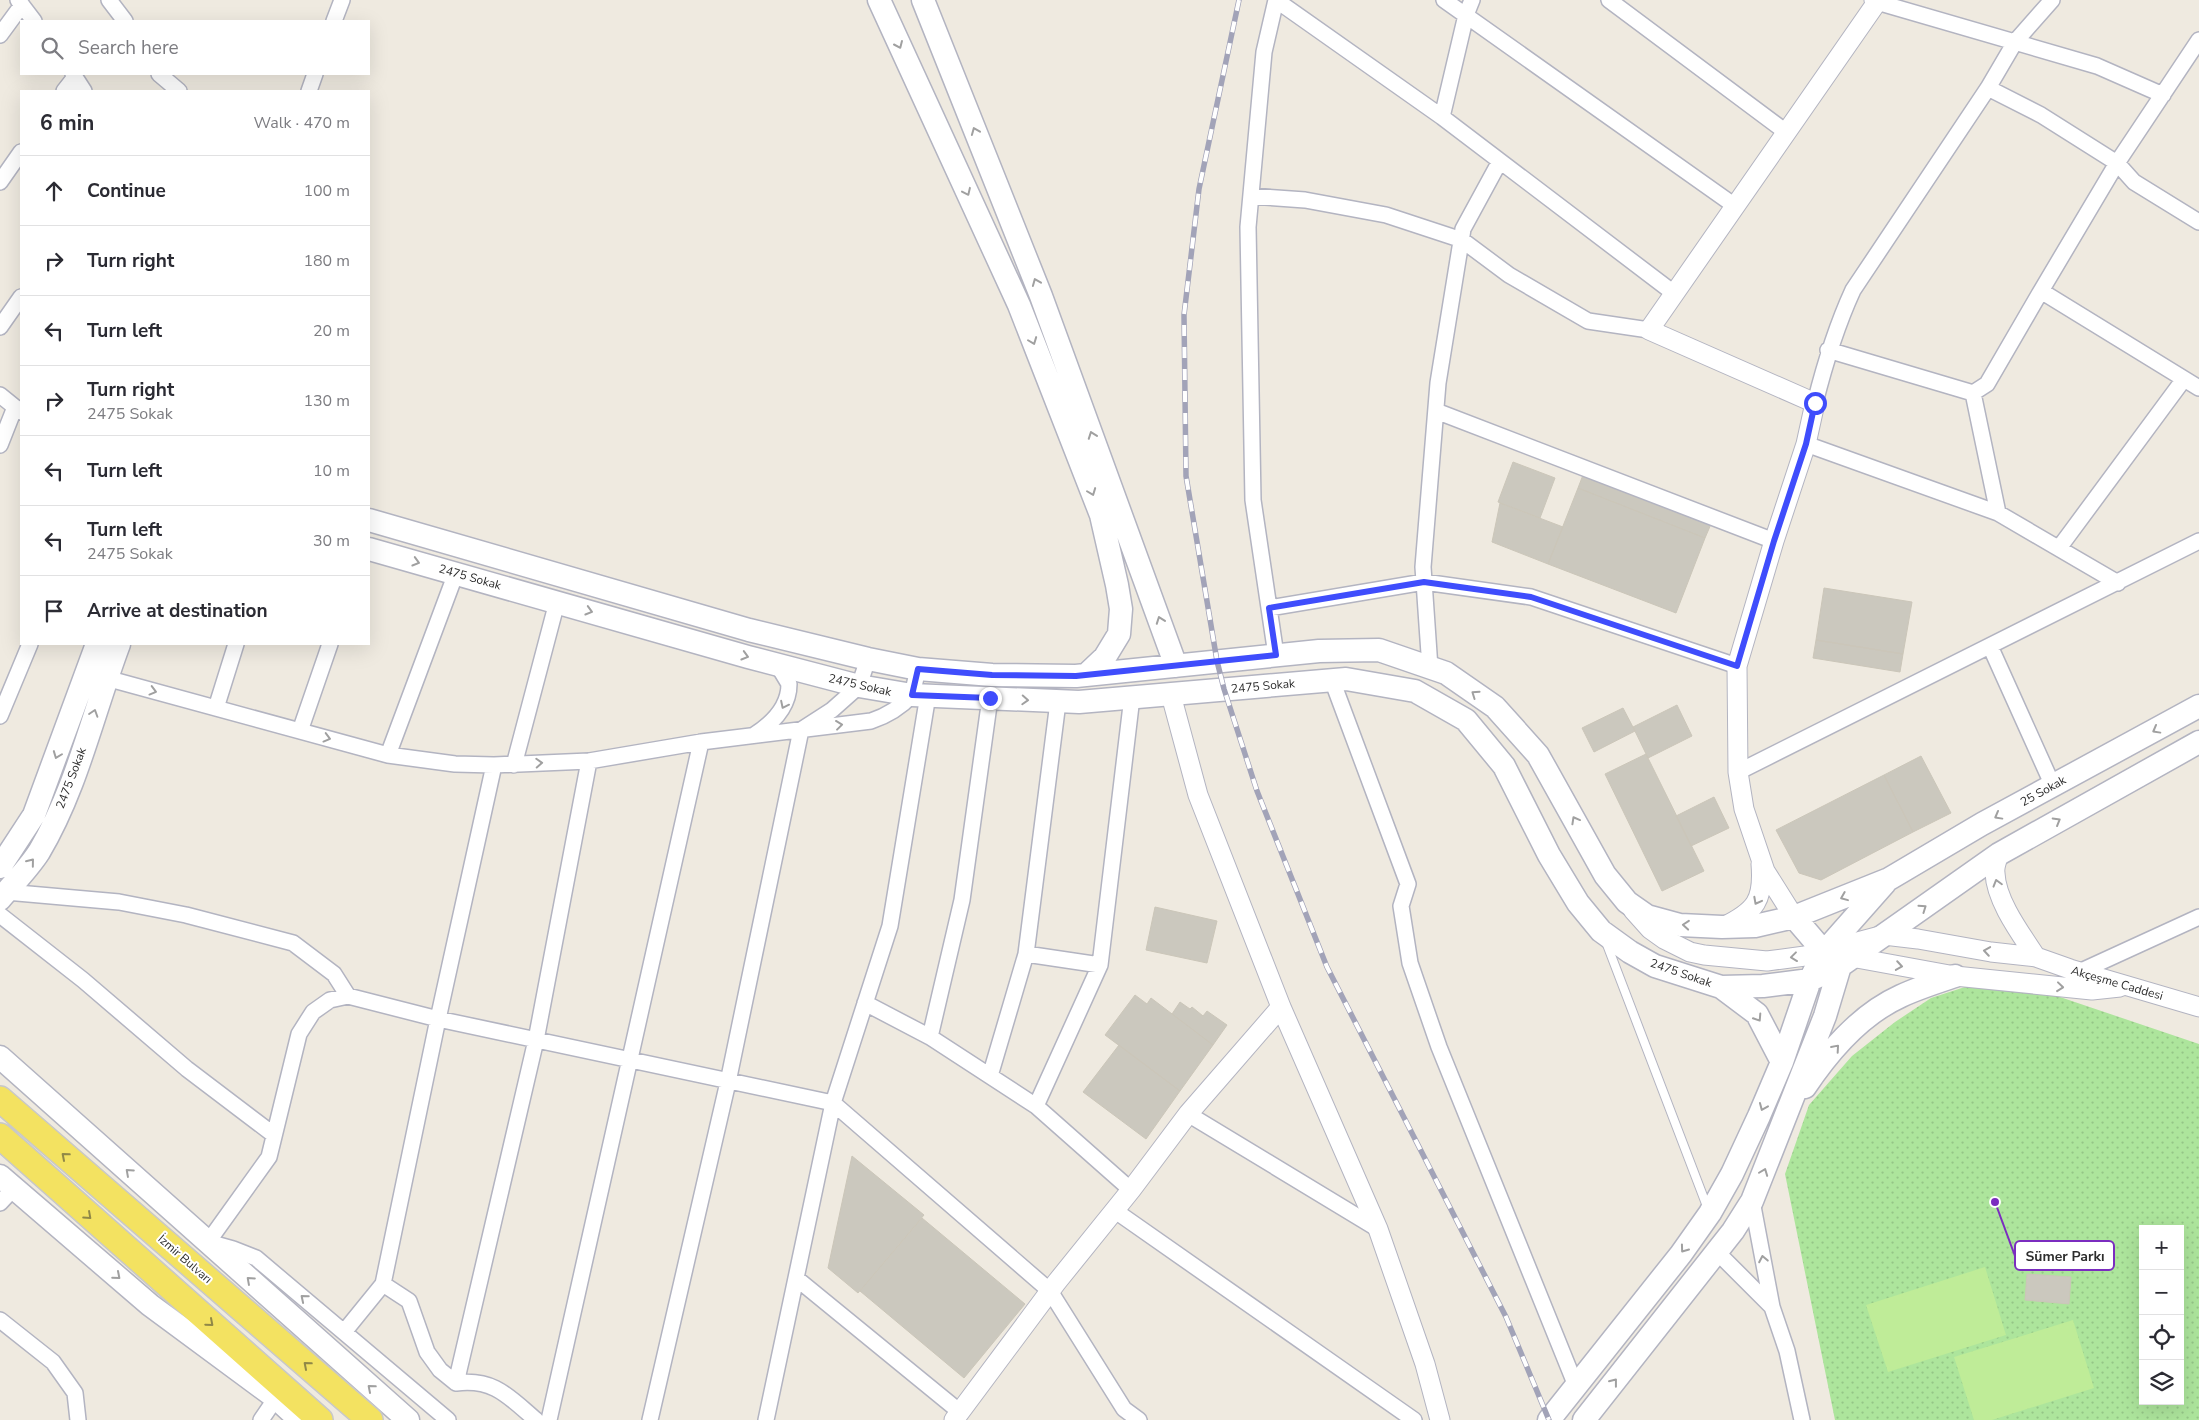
<!DOCTYPE html>
<html lang="en">
<head>
<meta charset="utf-8">
<style>
	body { margin:0; font-family:"Nunito Sans",sans-serif; background:#f7f7f7; color:#2b2b33 }
	.controls { position:absolute; right:15px; bottom:15px; display:grid; overflow:hidden; border-radius:0px; box-shadow:0 5px 20px #0002 }
	.controls button { width:45px; height:45px; display:grid; place-items:center; padding:0; border:0; border-bottom:1px solid #e1e1e2; background:#fff; color:#2b2b33; font:25px sans-serif }
	.stop { position:absolute; width:15px; height:15px; margin:-11px; border:4px solid #3f4dfc; border-radius:50%; background:#fff }
	.stop.end { background:#3f4dfc; border-color:#fff; box-shadow:0 1px 5px #0008 }
	.list { margin:0; padding:0; list-style:none }
	h2 { display:flex; justify-content:space-between; align-items:center; height:65px; margin:0; padding:0 20px; font-size:21px }
	h2 small { font-size:16px; font-weight:400; color:#7c7c81 }
	.list li { display:grid; grid-template-columns:32px 1fr auto; gap:15px; align-items:center; box-sizing:border-box; height:70px; padding:0 20px; border-top:1px solid #e1e1e2 }
	.list b { display:block; font-size:19px; white-space:nowrap }
	.list p { margin:0; font-size:16px; white-space:nowrap; color:#7c7c81 }
	.list em { font-size:16px; font-style:normal; color:#7c7c81 }
	.icon { flex:none; width:28px; height:28px; fill:none; stroke:currentColor; stroke-width:2; stroke-linecap:round; stroke-linejoin:round }
	.map { position:relative; flex:none; width:2199px; height:1420px; overflow:hidden }
	.search { position:absolute; background:#fff; box-shadow:0 5px 20px #0002; left:20px; top:20px; width:350px; height:55px; display:flex; align-items:center; gap:12px; box-sizing:border-box; padding:0 18px; border-radius:0px; color:#7c7c81; font-size:19px }
	.panel { position:absolute; background:#fff; box-shadow:0 5px 20px #0002; left:20px; top:90px; width:350px; height:555px; border-radius:0px }
	.map>svg:first-child { display:block }
	.park { fill:url(#park-dots); fill-rule:evenodd }
	.pitch { fill:#bfec98 }
	.building { fill:#cbc8be; stroke:#cbc6b9 }
	.lines { fill:none; stroke-linecap:round; stroke-linejoin:round }
	.service-casing { stroke:#b3b4c1; stroke-width:10 }
	.minor-casing { stroke:#b3b4c1; stroke-width:18 }
	.tertiary-casing { stroke:#b3b4c1; stroke-width:21 }
	.secondary-casing { stroke:#b3b4c1; stroke-width:25 }
	.primary-casing { stroke:#c8c8c8; stroke-width:28 }
	.service { stroke:#fff; stroke-width:8 }
	.minor { stroke:#fff; stroke-width:15 }
	.tertiary { stroke:#fff; stroke-width:19 }
	.secondary { stroke:#fff; stroke-width:22 }
	.primary { stroke:#f3e261; stroke-width:25 }
	.rail-casing { stroke:#a2a3b8; stroke-width:5.5 }
	.rail { stroke:#fff; stroke-width:4; stroke-dasharray:11; stroke-linecap:butt }
	.oneway { stroke:#a0a0a0 }
	.oneway2 { stroke:#908847 }
	.route { stroke:#3f4dfc; stroke-width:6 }
	.labels { text-anchor:middle; stroke-width:4; stroke-linejoin:round; paint-order:stroke }
	.street-label { font-size:12px; fill:#2d2d2d; stroke:#fff }
	.leader { fill:none; stroke:#7b2cbf; stroke-width:2 }
	.callout-dot { fill:#7b2cbf; stroke:#fff; stroke-width:2 }
	.callout { fill:#fff; stroke:#7b2cbf; stroke-width:2 }
	.callout-label { font-size:14px; text-anchor:middle; font-weight:bold; fill:#2d2d2d }
</style>
</head>
<body>
<div class="map">
<svg width="2199" height="1420" viewBox="0 0 2199 1420">
	<defs>
		<pattern id="park-dots" width="8" height="8" patternUnits="userSpaceOnUse" patternTransform="scale(1.25)"><rect width="8" height="8" fill="#ade59c"/><path d="M2 2h.1M6 6h.1" fill="none" stroke="#95c587" stroke-width="1.8" stroke-linecap="round"/></pattern>
	</defs>
	<rect width="100%" height="100%" fill="#efeae0"/>
	<path class="park" d="M1968,986L2057,996L2199,1044V1420H1835L1785,1174L1809,1105L1852,1056L1895,1022L1931,998ZM2143,1229H2180V1401H2143Z"/>
	<path class="pitch" d="M1985,1267L2006,1335L1888,1372L1866,1305Z
		M2073,1320L2094,1388L1992,1420H1974L1954,1357Z"/>
	<path class="building" d="M1513,462L1555,478L1540,518L1498,502Z
		M1583,475L1711,524L1705,538L1578,488Z
		M1578,488L1705,538L1676,613L1548,564Z
		M1500,503L1563,527L1548,564L1492,542Z
		M1824,588L1912,602L1903,654L1816,640Z
		M1816,640L1903,654L1900,672L1813,658Z
		M1677,705L1692,736L1648,758L1633,727Z
		M1623,708L1635,731L1594,752L1582,728Z
		M1646,754L1704,871L1662,891L1605,774Z
		M1921,756L1951,813L1913,832L1884,775Z
		M1884,775L1913,832L1821,880L1799,873L1776,830Z
		M1714,797L1729,828L1691,846L1676,816Z
		M1155,907L1217,921L1207,963L1146,950Z
		M1135,995L1147,1004L1151,998L1213,1045L1180,1091L1105,1035Z
		M1180,1002L1190,1009L1192,1007L1203,1016L1207,1011L1227,1025L1213,1045L1172,1014Z
		M1119,1045L1180,1091L1146,1139L1083,1092Z
		M852,1156L924,1215L858,1293L828,1268Z
		M922,1218L1025,1304L964,1378L860,1291Z
		M2027,1274L2071,1277L2069,1304L2025,1300Z"/>
	<g class="lines">
		<defs>
			<path id="service" d="M1606,942L1708,1209"/>
			<path id="minor" d="M18,0L34,21
				M109,0L125,21
				M1276,0L1264,52L1248,227L1253,500L1276,655
				M1276,0L1442,117L1675,294
				M1444,0L1735,206
				M1609,0L1786,132
				M1878,0L1877,2L2097,66L2163,95
				M334,21L342,0
				M0,35L22,5
				M73,74L84,91
				M159,74L179,91
				M1988,88L2041,115L2117,163L2134,182L2199,222
				M64,91L75,77
				M309,91L315,74
				M1442,117L1466,15L1472,0
				M0,182L21,152
				M1251,196L1305,200L1386,215L1462,240L1509,275L1588,321L1649,330
				M2041,291L2117,163L2199,40
				M0,327L21,297
				M1828,350L1973,393L1987,384L2041,291L2199,388
				M1973,393L1998,513
				M0,395L21,412
				M1815,403C1825,363 1836,327 1853,290L1988,88L2015,42L2052,0
				M1436,411L1774,541
				M1806,444L1998,513L2118,583
				M0,445L15,407
				M2059,548L2184,379
				M1269,608L1424,582L1531,597L1737,666
				M1990,646L2053,786
				M1430,668L1423,567L1438,383L1463,229L1500,161
				M106,678L388,755L455,764L494,765L589,761L701,742L871,721C886,716 901,707 912,695L918,669
				M1332,680L1408,884L1401,906L1410,963L1439,1047L1576,1386
				M216,708L236,644
				M0,716L30,644
				M300,731L330,644
				M754,735C773,723 789,707 789,684L777,664
				M388,755L456,573
				M514,765L557,602
				M1738,772L2199,541
				M6,892L119,902L186,915L293,943L334,974L348,996
				M0,915L83,980L187,1069L274,1135
				M1026,954L1100,965
				M2079,972L2199,917
				M865,1003L930,1037L1036,1106L1131,1190
				M930,1037L962,900L990,698
				M990,1076L1026,954L1058,702
				M1036,1106L1100,965L1132,697
				M1188,1114L1378,1229
				M1752,1201L1772,1307L1787,1351L1802,1420
				M0,1203L14,1188
				M1114,1210L1414,1420
				M1716,1251L1772,1307
				M796,1278L960,1412
				M383,1284L409,1301L427,1352L440,1370L456,1383C494,1378 509,1397 536,1420
				M0,1320L53,1362L75,1393L78,1420
				M344,1332L383,1284L438,1019L494,765
				M456,1383L536,1040L589,761
				M261,1420L276,1398
				M448,1420L256,1258L233,1249L208,1242L269,1157L299,1034L313,1012L330,1000L348,996L438,1019L833,1103L1050,1291L1124,1409L1139,1420
				M549,1420L701,742
				M650,1420L728,1082L801,730L832,710L859,686L868,659
				M766,1420L833,1103L890,926L928,695"/>
			<path id="tertiary" d="M1171,695L1198,795L1281,1007L1378,1229L1425,1364L1440,1420
				M1999,854C1997,860 1994,867 1995,873C1996,901 2021,934 2036,957
				M1633,910L1650,929L1664,939L1690,952L1704,955L1767,961L1805,956L1884,935L1918,939L1991,952L2036,957L2070,969L2199,1007
				M1794,917L1765,871L1744,809L1738,772L1737,666L1774,541L1806,444L1815,403L1649,330L1877,2L1874,0
				M1723,927C1756,911 1764,900 1761,864
				M1851,957L1955,976L2092,990L2120,987
				M954,1420L1056,1283L1131,1190L1188,1114L1281,1007"/>
			<path id="secondary" d="M879,0L1019,305L1101,515L1117,585L1121,609L1119,634L1105,657L1086,675
				M923,0L1041,296L1176,666
				M369,520L749,630L868,659L918,669L992,675L1076,676L1319,651L1379,650L1446,673L1495,707L1538,755L1605,875L1627,902L1647,916L1680,925L1722,927L1755,926L1794,917L1889,879L1982,824L2199,706
				M369,549L748,657L859,686L912,695L1079,702L1346,679L1415,691L1466,720L1504,766L1549,855L1578,903L1601,931L1630,952L1655,966L1721,987L1763,986L1810,980L1840,966L1999,854L2199,742
				M0,867L34,815L97,644
				M0,899C13,884 28,869 39,852C77,788 93,713 119,644
				M1794,917L1824,952L1835,962
				M1721,987L1757,1014L1782,1062
				M0,1057L408,1420
				M1805,1087C1829,1051 1861,1014 1901,996C1918,988 1937,982 1955,976
				M0,1176L150,1305L276,1398L300,1420
				M1549,1420L1681,1254L1710,1213L1732,1174L1759,1116L1782,1062L1810,980L1824,952L1885,883
				M1584,1420L1733,1231L1752,1201L1825,1016L1840,966"/>
			<path id="primary" d="M0,1099L370,1420
				M0,1136L320,1420"/>
		</defs>
		<use href="#service" class="service-casing"/>
		<use href="#minor" class="minor-casing"/>
		<use href="#tertiary" class="tertiary-casing"/>
		<use href="#secondary" class="secondary-casing"/>
		<use href="#primary" class="primary-casing"/>
		<use href="#service" class="service"/>
		<use href="#minor" class="minor"/>
		<use href="#tertiary" class="tertiary"/>
		<use href="#secondary" class="secondary"/>
		<use href="#primary" class="primary"/>
		<defs>
			<path id="rail" d="M1239,0L1199,189L1184,315L1186,476L1217,661L1224,689L1257,791L1327,967L1506,1317L1549,1420"/>
		</defs>
		<use href="#rail" class="rail-casing"/>
		<use href="#rail" class="rail"/>
	</g>
	<defs><path id="oneway-chevron" d="M-2-3.5L2.5 0L-2 3.5" fill="none" stroke-width="1.6" stroke-linecap="round" stroke-linejoin="round" transform="scale(1.25)"/></defs>
	<g class="oneway">
		<use href="#oneway-chevron" transform="translate(899 45) rotate(66)"/>
		<use href="#oneway-chevron" transform="translate(975 131) rotate(-112)"/>
		<use href="#oneway-chevron" transform="translate(967 192) rotate(65)"/>
		<use href="#oneway-chevron" transform="translate(1036 282) rotate(-112)"/>
		<use href="#oneway-chevron" transform="translate(1033 341) rotate(69)"/>
		<use href="#oneway-chevron" transform="translate(1092 435) rotate(-110)"/>
		<use href="#oneway-chevron" transform="translate(1092 492) rotate(69)"/>
		<use href="#oneway-chevron" transform="translate(416 562) rotate(16)"/>
		<use href="#oneway-chevron" transform="translate(589 611) rotate(16)"/>
		<use href="#oneway-chevron" transform="translate(1160 620) rotate(-110)"/>
		<use href="#oneway-chevron" transform="translate(745 656) rotate(16)"/>
		<use href="#oneway-chevron" transform="translate(153 691) rotate(15)"/>
		<use href="#oneway-chevron" transform="translate(1475 694) rotate(-145)"/>
		<use href="#oneway-chevron" transform="translate(1025 700) rotate(3)"/>
		<use href="#oneway-chevron" transform="translate(784 705) rotate(116)"/>
		<use href="#oneway-chevron" transform="translate(94 713) rotate(-72)"/>
		<use href="#oneway-chevron" transform="translate(839 725) rotate(-7)"/>
		<use href="#oneway-chevron" transform="translate(2156 730) rotate(151)"/>
		<use href="#oneway-chevron" transform="translate(327 738) rotate(15)"/>
		<use href="#oneway-chevron" transform="translate(57 755) rotate(111)"/>
		<use href="#oneway-chevron" transform="translate(539 763) rotate(-3)"/>
		<use href="#oneway-chevron" transform="translate(1998 816) rotate(151)"/>
		<use href="#oneway-chevron" transform="translate(1575 820) rotate(-119)"/>
		<use href="#oneway-chevron" transform="translate(2057 821) rotate(-30)"/>
		<use href="#oneway-chevron" transform="translate(31 862) rotate(-51)"/>
		<use href="#oneway-chevron" transform="translate(1997 883) rotate(-106)"/>
		<use href="#oneway-chevron" transform="translate(1844 897) rotate(158)"/>
		<use href="#oneway-chevron" transform="translate(1757 901) rotate(118)"/>
		<use href="#oneway-chevron" transform="translate(1923 908) rotate(-35)"/>
		<use href="#oneway-chevron" transform="translate(1686 925) rotate(-175)"/>
		<use href="#oneway-chevron" transform="translate(1987 951) rotate(-171)"/>
		<use href="#oneway-chevron" transform="translate(1794 957) rotate(173)"/>
		<use href="#oneway-chevron" transform="translate(1899 966) rotate(9)"/>
		<use href="#oneway-chevron" transform="translate(2060 987) rotate(6)"/>
		<use href="#oneway-chevron" transform="translate(1758 1018) rotate(57)"/>
		<use href="#oneway-chevron" transform="translate(1836 1048) rotate(-49)"/>
		<use href="#oneway-chevron" transform="translate(1763 1107) rotate(113)"/>
		<use href="#oneway-chevron" transform="translate(129 1172) rotate(-138)"/>
		<use href="#oneway-chevron" transform="translate(1764 1172) rotate(-69)"/>
		<use href="#oneway-chevron" transform="translate(1684 1249) rotate(126)"/>
		<use href="#oneway-chevron" transform="translate(1763 1259) rotate(-101)"/>
		<use href="#oneway-chevron" transform="translate(117 1276) rotate(41)"/>
		<use href="#oneway-chevron" transform="translate(250 1280) rotate(-138)"/>
		<use href="#oneway-chevron" transform="translate(304 1298) rotate(-140)"/>
		<use href="#oneway-chevron" transform="translate(1614 1382) rotate(-52)"/>
		<use href="#oneway-chevron" transform="translate(371 1388) rotate(-139)"/>
	</g>
	<g class="oneway2">
		<use href="#oneway-chevron" transform="translate(65 1156) rotate(-139)"/>
		<use href="#oneway-chevron" transform="translate(88 1216) rotate(42)"/>
		<use href="#oneway-chevron" transform="translate(210 1323) rotate(41)"/>
		<use href="#oneway-chevron" transform="translate(307 1365) rotate(-139)"/>
	</g>
	<g class="lines">
		<path class="route" d="M990,698L912,695L918,669L992,675L1076,676L1276,655L1269,608L1424,582L1531,597L1737,666L1774,541L1806,444L1815,403"/>
	</g>
	<g class="labels">
		<g class="street-label">
			<text transform="translate(470 577) rotate(16)" y="4">2475 Sokak</text>
			<text transform="translate(860 685) rotate(13)" y="4">2475 Sokak</text>
			<text transform="translate(1263 686) rotate(-5)" y="4">2475 Sokak</text>
			<text transform="translate(71 778) rotate(-69)" y="4">2475 Sokak</text>
			<text transform="translate(2043 791) rotate(-29)" y="4">25 Sokak</text>
			<text transform="translate(1681 973) rotate(19)" y="4">2475 Sokak</text>
			<text transform="translate(2117 983) rotate(16)" y="4">Akçeşme Caddesi</text>
			<text transform="translate(185 1259) rotate(41)" y="4">İzmir Bulvarı</text>
		</g>
	</g>
	<path class="leader" d="M1995 1202L2015 1256"/>
	<circle class="callout-dot" cx="1995" cy="1202" r="5"/>
	<rect class="callout" x="2015" y="1241" width="99" height="29" rx="5"/>
	<g class="callout-label">
		<text x="2065" y="1261">Sümer Parkı</text>
	</g>
</svg>
<div class="controls">
<button>+</button>
<button>−</button>
<button><svg class="icon" aria-label="locate" viewBox="0 0 24 24"><circle cx="12" cy="12" r="6"/><path d="M12 2v4M12 18v4M2 12h4M18 12h4"/></svg></button>
<button><svg class="icon" aria-label="layers" viewBox="0 0 24 24"><path d="M12 4l9 5-9 5-9-5zM3 14l9 5 9-5"/></svg></button>
</div>
<div class="stop" style="left:1815px;top:403px"></div>
<div class="stop end" style="left:990px;top:698px"></div>
<div class="search"><svg class="icon" aria-label="search" viewBox="0 0 24 24"><circle cx="10" cy="10" r="6"/><path d="M15 15l6 6"/></svg>Search here</div>
<section class="panel">
<h2>6 min<small>Walk · 470 m</small></h2>
<ul class="list">
<li><svg class="icon" aria-label="ahead" viewBox="0 0 24 24"><path d="M12 20V5M6 11l6-6 6 6"/></svg><div><b>Continue</b></div><em>100 m</em></li>
<li><svg class="icon" aria-label="right" viewBox="0 0 24 24"><path d="M7 20v-9h11M14 6l5 5-5 5"/></svg><div><b>Turn right</b></div><em>180 m</em></li>
<li><svg class="icon" aria-label="left" viewBox="0 0 24 24"><path d="M17 20v-9H6M10 6l-5 5 5 5"/></svg><div><b>Turn left</b></div><em>20 m</em></li>
<li><svg class="icon" aria-label="right" viewBox="0 0 24 24"><path d="M7 20v-9h11M14 6l5 5-5 5"/></svg><div><b>Turn right</b><p>2475 Sokak</p></div><em>130 m</em></li>
<li><svg class="icon" aria-label="left" viewBox="0 0 24 24"><path d="M17 20v-9H6M10 6l-5 5 5 5"/></svg><div><b>Turn left</b></div><em>10 m</em></li>
<li><svg class="icon" aria-label="left" viewBox="0 0 24 24"><path d="M17 20v-9H6M10 6l-5 5 5 5"/></svg><div><b>Turn left</b><p>2475 Sokak</p></div><em>30 m</em></li>
<li><svg class="icon" aria-label="arrive" viewBox="0 0 24 24"><path d="M6 21V4h12l-3 4 3 4H6"/></svg><div><b>Arrive at destination</b></div></li>
</ul>
</section>
</div>
</body>
</html>
